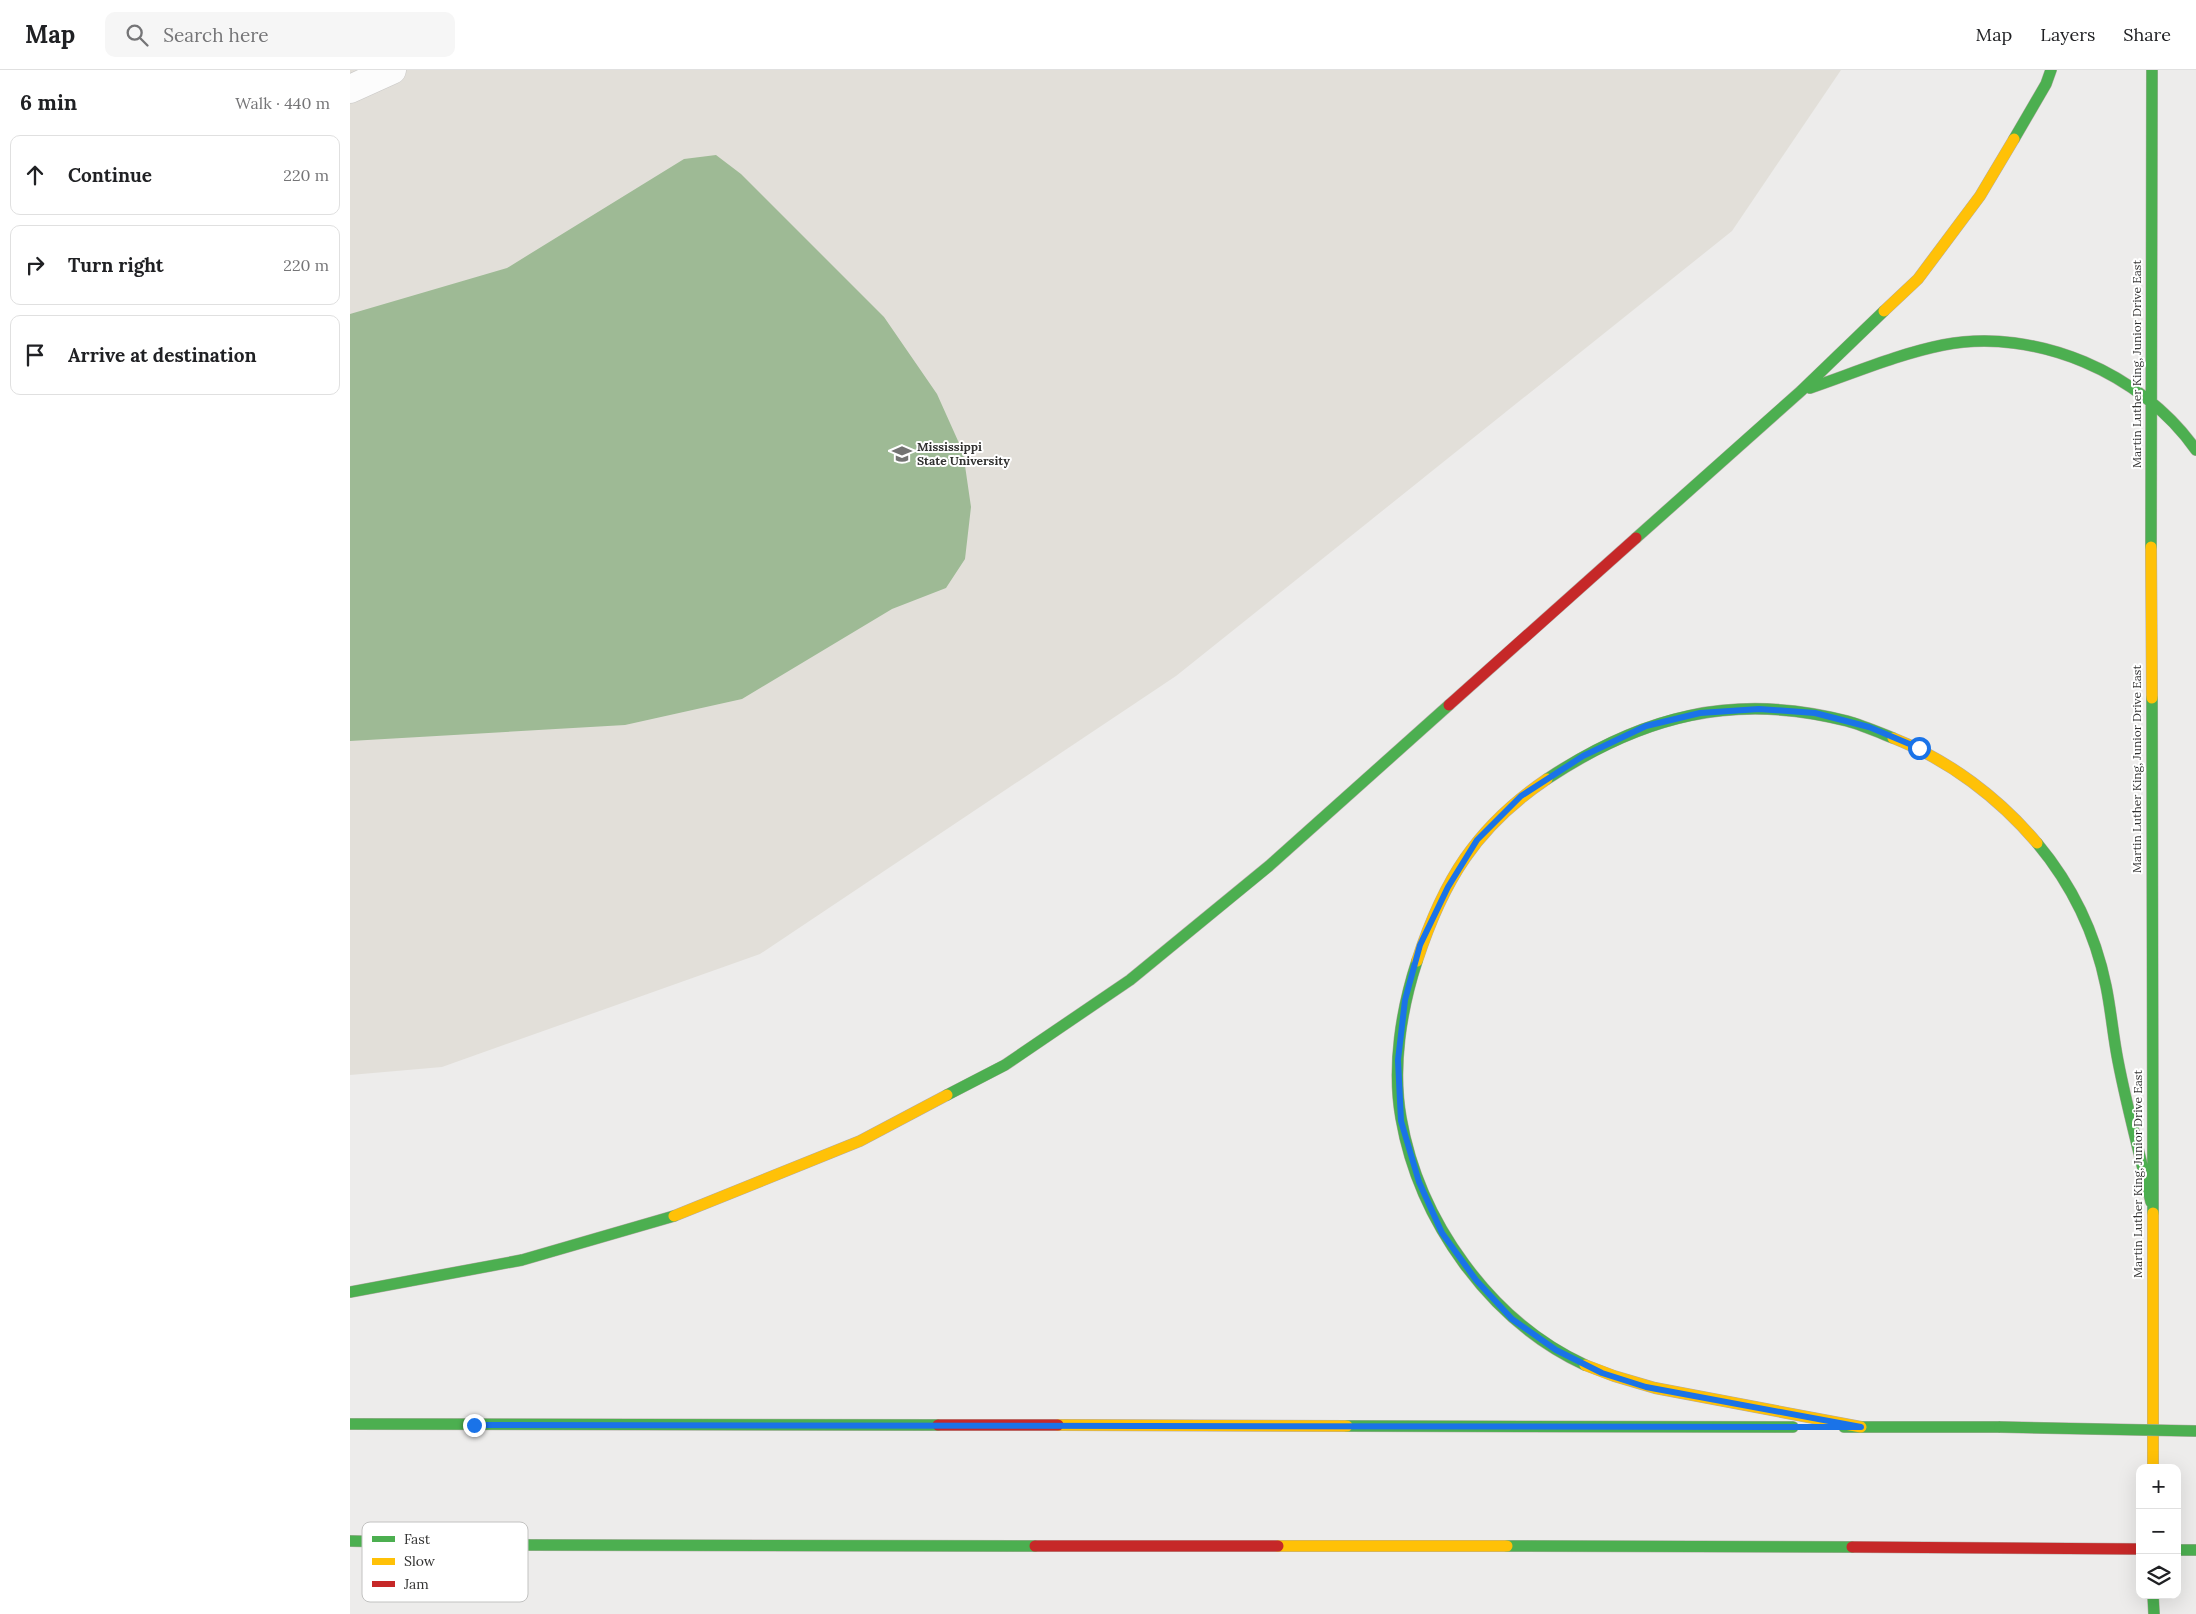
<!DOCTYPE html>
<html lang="en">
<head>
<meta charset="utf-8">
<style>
	body { margin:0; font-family:Lora,serif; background:#f6f6f6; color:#202124 }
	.controls { position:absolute; right:15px; bottom:15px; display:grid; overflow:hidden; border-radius:10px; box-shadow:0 5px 20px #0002 }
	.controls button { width:45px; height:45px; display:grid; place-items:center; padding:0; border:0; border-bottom:1px solid #e0e0e0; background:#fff; color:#202124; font:25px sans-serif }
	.stop { position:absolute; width:15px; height:15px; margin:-11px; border:4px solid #1a73e8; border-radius:50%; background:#fff }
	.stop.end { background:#1a73e8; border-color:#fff; box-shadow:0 1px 5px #0008 }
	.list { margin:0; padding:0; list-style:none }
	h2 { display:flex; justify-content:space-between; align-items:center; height:65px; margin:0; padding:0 20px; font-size:21px }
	h2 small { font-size:16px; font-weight:400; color:#757577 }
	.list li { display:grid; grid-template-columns:32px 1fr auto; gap:15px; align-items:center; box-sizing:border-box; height:80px; margin:0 10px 10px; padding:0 10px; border:1px solid #e0e0e0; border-radius:10px }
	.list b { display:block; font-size:19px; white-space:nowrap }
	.list em { font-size:16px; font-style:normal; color:#757577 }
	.icon { flex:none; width:28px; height:28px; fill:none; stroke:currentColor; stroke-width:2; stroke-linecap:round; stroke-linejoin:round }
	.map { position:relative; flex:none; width:1846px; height:1544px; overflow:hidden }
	header { display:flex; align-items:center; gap:30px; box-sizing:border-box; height:70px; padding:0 25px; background:#fff; border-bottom:1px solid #e0e0e0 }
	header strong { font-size:24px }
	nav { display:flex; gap:28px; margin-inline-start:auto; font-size:18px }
	.search { width:350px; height:45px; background:#f6f6f6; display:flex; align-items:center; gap:12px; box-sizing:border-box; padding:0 18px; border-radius:10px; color:#757577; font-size:19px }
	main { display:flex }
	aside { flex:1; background:#fff }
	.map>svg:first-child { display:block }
	.built { fill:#e2dfd9 }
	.water { fill:#9eba95 }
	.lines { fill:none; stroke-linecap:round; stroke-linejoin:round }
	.street-casing { stroke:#c9c8c7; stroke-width:29 }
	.fast-casing { stroke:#b3aba5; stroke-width:12 }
	.slow-casing { stroke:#b3aba5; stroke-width:12 }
	.jam-casing { stroke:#b3aba5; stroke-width:12 }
	.street { stroke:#fcfcfc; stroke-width:28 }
	.fast { stroke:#4caf50; stroke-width:11 }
	.slow { stroke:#ffc107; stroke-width:11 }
	.jam { stroke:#c62828; stroke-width:11 }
	.fast-bridge-casing { stroke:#b3aba5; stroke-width:12; stroke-linecap:butt }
	.fast-bridge { stroke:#4caf50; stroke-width:11 }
	.route { stroke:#1a73e8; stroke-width:6 }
	.labels { text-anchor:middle; stroke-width:4; stroke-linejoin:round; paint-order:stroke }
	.street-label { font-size:12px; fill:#323231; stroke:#fff }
	.poi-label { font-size:12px; font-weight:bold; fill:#323231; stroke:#fff; text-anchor:start }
	.key { fill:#fff; stroke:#c2c2c1; stroke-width:1 }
	.key-label { font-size:14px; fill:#323231 }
</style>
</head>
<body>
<header>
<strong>Map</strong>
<div class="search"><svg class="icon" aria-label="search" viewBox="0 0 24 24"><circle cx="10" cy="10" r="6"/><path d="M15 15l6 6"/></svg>Search here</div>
<nav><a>Map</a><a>Layers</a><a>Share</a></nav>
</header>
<main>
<aside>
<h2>6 min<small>Walk · 440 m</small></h2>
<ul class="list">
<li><svg class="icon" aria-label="ahead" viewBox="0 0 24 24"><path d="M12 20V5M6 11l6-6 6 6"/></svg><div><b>Continue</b></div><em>220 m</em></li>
<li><svg class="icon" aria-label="right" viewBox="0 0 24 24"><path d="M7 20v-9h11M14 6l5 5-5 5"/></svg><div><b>Turn right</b></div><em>220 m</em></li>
<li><svg class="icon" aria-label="arrive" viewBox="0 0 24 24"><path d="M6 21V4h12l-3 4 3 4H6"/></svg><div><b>Arrive at destination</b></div></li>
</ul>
</aside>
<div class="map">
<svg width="1846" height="1544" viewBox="0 0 1846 1544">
	<rect width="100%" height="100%" fill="#edeceb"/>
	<path class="built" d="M0,0H1491L1382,161L826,606L410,884L92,997L0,1005Z"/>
	<path class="water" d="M366,85L391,104L534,247L587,324L613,382L621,437L615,489L596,518L542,539L392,629L275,655L0,671V244L157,198L334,89Z"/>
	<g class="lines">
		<defs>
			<path id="street" d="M0,19L42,0"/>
			<path id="fast" d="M1664,69L1696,14L1701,0
				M1460,318C1504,303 1548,284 1593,275C1686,257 1792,303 1846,380
				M1286,468L1451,321L1534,241
				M1801,477L1802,0
				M1802,628L1803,1143
				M1197,709C1292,646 1384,622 1497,651C1512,655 1528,662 1543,668
				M1687,773C1722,815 1745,862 1756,916C1761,940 1763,966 1768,991C1777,1038 1790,1085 1801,1132
				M1067,891C1051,940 1042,997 1051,1048C1069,1151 1140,1251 1235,1295
				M597,1025L655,995L780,910L919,796L1099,635
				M0,1222L172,1190L324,1146
				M0,1354L588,1355
				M997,1356L1443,1357
				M1494,1357H1650
				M0,1471L181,1475L685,1476
				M1157,1476L1502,1477
				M1827,1480H1846
				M1803,1525L1804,1544"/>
			<path id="slow" d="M1534,241L1568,209L1630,126L1664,69
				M1801,477L1802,628
				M1543,668C1599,690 1649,728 1687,773
				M1067,891C1093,811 1126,757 1197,709
				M1803,1143V1398
				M324,1146L510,1071L597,1025
				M1235,1295L1264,1306L1305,1318L1511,1357
				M708,1355L997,1356
				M928,1476H1157"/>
			<path id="jam" d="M1099,635L1286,468
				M588,1355H708
				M685,1476H928
				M1502,1477L1790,1479"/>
		</defs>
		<use href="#street" class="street-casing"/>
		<use href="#fast" class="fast-casing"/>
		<use href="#slow" class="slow-casing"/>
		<use href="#jam" class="jam-casing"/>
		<use href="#street" class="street"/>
		<use href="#fast" class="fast"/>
		<use href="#slow" class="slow"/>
		<use href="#jam" class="jam"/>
		<defs>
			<path id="fast-bridge" d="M1650,1357L1846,1361"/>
		</defs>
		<use href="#fast-bridge" class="fast-bridge-casing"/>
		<use href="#fast-bridge" class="fast-bridge"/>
	</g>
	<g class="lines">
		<path class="route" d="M124,1355L1511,1357L1296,1317L1252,1303L1206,1280L1162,1249L1126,1210L1092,1163L1069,1112L1051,1051L1048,990L1055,930L1070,875L1098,817L1127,770L1171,726L1233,686L1296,656L1350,643L1409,639L1465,643L1519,657L1569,678"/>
	</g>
	<defs>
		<symbol id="university-bare" viewBox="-9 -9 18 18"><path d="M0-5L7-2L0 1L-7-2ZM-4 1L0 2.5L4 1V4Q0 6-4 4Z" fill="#737372" stroke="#fff" stroke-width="2.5" paint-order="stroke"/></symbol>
	</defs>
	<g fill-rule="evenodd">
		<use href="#university-bare" x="538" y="370" width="28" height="28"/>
	</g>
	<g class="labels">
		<g class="street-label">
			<text transform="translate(1787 294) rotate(-90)" y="4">Martin Luther King, Junior Drive East</text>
			<text transform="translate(1787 699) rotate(-90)" y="4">Martin Luther King, Junior Drive East</text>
			<text transform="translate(1788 1104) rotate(-90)" y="4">Martin Luther King, Junior Drive East</text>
		</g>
		<g class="poi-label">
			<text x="567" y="381">Mississippi<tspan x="567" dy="14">State University</tspan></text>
		</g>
	</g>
	<rect x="12" y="1452" width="166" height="80" rx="8" class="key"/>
	<rect x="22" y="1466" width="23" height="6" fill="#4caf50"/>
	<rect x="22" y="1488" width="23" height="7" fill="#ffc107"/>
	<rect x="22" y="1511" width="23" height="6" fill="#c62828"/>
	<g class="key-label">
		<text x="54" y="1474">Fast</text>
		<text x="54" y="1496">Slow</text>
		<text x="54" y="1519">Jam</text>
	</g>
</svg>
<div class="controls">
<button>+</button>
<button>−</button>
<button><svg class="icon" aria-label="layers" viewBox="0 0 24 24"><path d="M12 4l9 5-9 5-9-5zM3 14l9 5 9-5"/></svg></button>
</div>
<div class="stop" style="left:1569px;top:678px"></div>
<div class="stop end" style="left:124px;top:1355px"></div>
</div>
</main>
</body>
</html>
